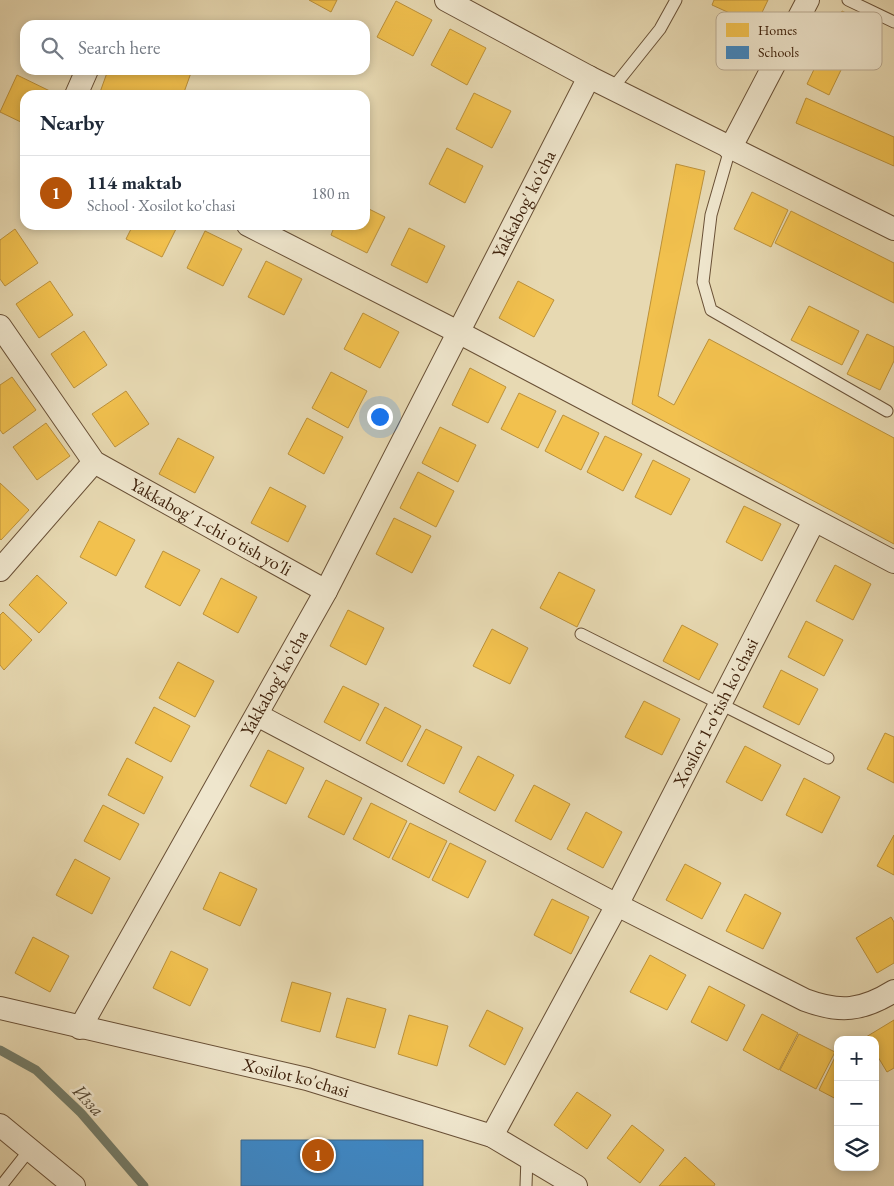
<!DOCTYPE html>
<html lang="en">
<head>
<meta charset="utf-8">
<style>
	body { margin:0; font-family:"EB Garamond",serif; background:#f6f6f7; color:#1f2937 }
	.controls { position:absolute; right:15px; bottom:15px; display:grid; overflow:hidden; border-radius:10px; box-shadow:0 2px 8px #0003 }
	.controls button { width:45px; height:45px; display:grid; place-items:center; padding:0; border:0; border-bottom:1px solid #e0e1e3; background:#fff; color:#1f2937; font:25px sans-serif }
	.you { position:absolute; left:379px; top:416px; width:18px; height:18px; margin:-12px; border:4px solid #fff; border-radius:50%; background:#1a73e8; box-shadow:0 0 0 8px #1a73e833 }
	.badge { display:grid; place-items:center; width:32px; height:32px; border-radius:50%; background:#b45309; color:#fff; font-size:16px; font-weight:700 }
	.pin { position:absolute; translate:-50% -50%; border:2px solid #fff; box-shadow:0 1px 5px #0006 }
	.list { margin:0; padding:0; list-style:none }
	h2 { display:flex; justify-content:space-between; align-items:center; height:65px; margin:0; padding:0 20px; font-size:21px }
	h2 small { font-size:16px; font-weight:400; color:#747a83 }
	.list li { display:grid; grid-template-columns:32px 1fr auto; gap:15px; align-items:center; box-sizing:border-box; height:75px; padding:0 20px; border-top:1px solid #e0e1e3 }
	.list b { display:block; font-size:19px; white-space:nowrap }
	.list p { margin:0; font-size:16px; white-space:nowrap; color:#747a83 }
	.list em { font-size:16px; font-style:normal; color:#747a83 }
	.icon { flex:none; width:28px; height:28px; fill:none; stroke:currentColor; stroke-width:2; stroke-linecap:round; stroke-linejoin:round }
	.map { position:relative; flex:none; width:894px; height:1186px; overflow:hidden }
	.search { position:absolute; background:#fff; box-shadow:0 2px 8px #0003; left:20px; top:20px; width:350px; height:55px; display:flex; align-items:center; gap:12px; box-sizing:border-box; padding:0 18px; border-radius:15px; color:#747a83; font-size:19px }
	.panel { position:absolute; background:#fff; box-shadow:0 2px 8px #0003; left:20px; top:90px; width:350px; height:140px; border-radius:15px }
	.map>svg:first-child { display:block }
	.homes { fill:#f2c14e; stroke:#bc913a }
	.schools { fill:#3f88c5; stroke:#3f698e }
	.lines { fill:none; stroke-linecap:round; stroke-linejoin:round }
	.stream { stroke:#747d6a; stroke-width:9 }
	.lane-casing { stroke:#695036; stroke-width:13 }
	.street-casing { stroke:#695036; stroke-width:24 }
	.lane { stroke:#efe6cd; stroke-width:11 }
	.street { stroke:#efe6cd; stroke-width:22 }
	.labels { text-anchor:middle; stroke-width:5; stroke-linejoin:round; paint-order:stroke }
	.street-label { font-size:18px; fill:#3f220c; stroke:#efe6cd }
	.water-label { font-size:19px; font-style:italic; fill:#554833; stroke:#efe6cd }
	.key { fill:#efe6cd; stroke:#baab93; stroke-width:1 }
	.key-label { font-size:14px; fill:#3f220c }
</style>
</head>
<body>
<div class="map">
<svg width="894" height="1186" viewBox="0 0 894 1186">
	<rect width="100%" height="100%" fill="#e7d9b2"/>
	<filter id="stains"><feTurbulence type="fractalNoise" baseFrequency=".004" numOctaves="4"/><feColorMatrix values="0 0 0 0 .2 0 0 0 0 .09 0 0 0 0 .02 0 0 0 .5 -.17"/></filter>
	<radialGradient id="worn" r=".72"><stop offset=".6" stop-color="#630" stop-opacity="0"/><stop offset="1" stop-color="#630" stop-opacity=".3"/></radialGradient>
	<path class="homes" d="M309,0H337L331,12Z
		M714,0H768L756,25L712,5Z
		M396,1L432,20L413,56L377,37Z
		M842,11L864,22L829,95L807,84Z
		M450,29L486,48L467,85L431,65Z
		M108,70H192L183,95H99Z
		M17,75L54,93L53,95H25V124L0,112Z
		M474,93L511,111L492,148L456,129Z
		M806,98L894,137V166L796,123Z
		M447,148L483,166L465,203L429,184Z
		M676,164L705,171L658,396L674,405L709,339L894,438V544L632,404Z
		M752,192L788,210L771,247L734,229Z
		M365,207L385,217L367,253L331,235L335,225H365Z
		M791,211L894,263V303L775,243Z
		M133,225H178L162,257L126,239Z
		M409,228L445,246L427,283L391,265Z
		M15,229L38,263L5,286L0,279V240Z
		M205,231L242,249L223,286L187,268Z
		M266,261L302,279L284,315L248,297Z
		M50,281L73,315L39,338L16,304Z
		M518,281L554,300L534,337L499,318Z
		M809,306L859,331L842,365L791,340Z
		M363,313L399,332L380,368L344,349Z
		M84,331L107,365L74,388L51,354Z
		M867,334L894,347V361L880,390L847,374Z
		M470,368L506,387L488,423L452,405Z
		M331,372L367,391L348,428L312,408Z
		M12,377L36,410L3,434L0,430V385Z
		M126,391L149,424L115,447L92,414Z
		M519,393L556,411L538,448L501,429Z
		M563,415L599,433L581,470L545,451Z
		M307,418L343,437L324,474L288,454Z
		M46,423L70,456L37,480L13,447Z
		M440,427L476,445L458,482L422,463Z
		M605,436L642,454L623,491L587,472Z
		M178,438L214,457L195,493L159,474Z
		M653,460L690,479L671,515L635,497Z
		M418,472L454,491L436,527L400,508Z
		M0,483L29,510L1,540L0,539Z
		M270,487L306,506L288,542L251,523Z
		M744,506L781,524L762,561L726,542Z
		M394,518L431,536L412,573L376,554Z
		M99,521L135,540L116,576L80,557Z
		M163,551L200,570L180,606L145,587Z
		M835,565L871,584L853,620L816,601Z
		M559,572L595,590L577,627L540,608Z
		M37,575L67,603L39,633L9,605Z
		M221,578L257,597L238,633L203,614Z
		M348,610L384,628L366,665L330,646Z
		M3,612L32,640L4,670L0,665V615Z
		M806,621L843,640L824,676L788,657Z
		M682,625L718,644L699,680L663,661Z
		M492,629L528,648L510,684L473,666Z
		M178,662L214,681L195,717L159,698Z
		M781,670L818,689L799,725L763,707Z
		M343,686L379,704L360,741L324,722Z
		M644,701L680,719L662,755L625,737Z
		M154,707L190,726L171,762L135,743Z
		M385,707L421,726L402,762L366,743Z
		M426,729L462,747L444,784L407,765Z
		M885,733L894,737V783L867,769Z
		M745,746L781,765L762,801L726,782Z
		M268,750L304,768L286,804L250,786Z
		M478,756L514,775L495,811L459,792Z
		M127,758L163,777L144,814L108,795Z
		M804,778L840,797L822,833L786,815Z
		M326,780L362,798L344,835L308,817Z
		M534,785L570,804L551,840L515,821Z
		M371,803L407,821L389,858L353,839Z
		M103,805L139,824L120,860L84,841Z
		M586,812L622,832L603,868L567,849Z
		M410,823L447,841L429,878L392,859Z
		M894,835V875L877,866Z
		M450,843L486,861L468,898L432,880Z
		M75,859L110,878L92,914L56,895Z
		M685,864L721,883L702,919L666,900Z
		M220,872L257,889L240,926L203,909Z
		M745,894L781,913L763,949L726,931Z
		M552,899L589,917L571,954L534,935Z
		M891,917L894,922V963L877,973L856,938Z
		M33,937L69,956L50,992L15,973Z
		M171,951L208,969L190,1006L153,988Z
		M650,955L686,975L667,1010L630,992Z
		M292,982L331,993L320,1032L281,1021Z
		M709,986L745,1005L727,1041L691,1022Z
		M347,998L386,1009L375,1048L336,1037Z
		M487,1010L523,1028L505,1065L469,1046Z
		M762,1014L798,1033L779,1070L743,1050Z
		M409,1015L448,1026L437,1066L398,1054Z
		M894,1020V1068L887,1072L875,1052V1040H868L866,1037Z
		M799,1034L835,1052L816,1089L780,1070Z
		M837,1053L838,1054V1100L819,1090Z
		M577,1092L611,1115L587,1149L554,1125Z
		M632,1125L664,1150L640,1183L607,1158Z
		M685,1157L715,1184L714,1186H659Z"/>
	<path class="schools" d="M241,1140H423V1186H241Z"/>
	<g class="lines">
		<path class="stream" d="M0,1050L36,1070L81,1113L144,1186"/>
		<defs>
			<path id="lane" d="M848,0L894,22
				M612,89L660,29L676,0
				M730,149L711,215L703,282L711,310L887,411
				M581,634L828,758
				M1,1186L31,1148
				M526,1186L527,1157"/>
			<g id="street">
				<path d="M446,0L589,77L894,229"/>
				<path d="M76,95L87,70"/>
				<path d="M730,149L808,0"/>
				<path d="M248,225L458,332L894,562"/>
				<path id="s1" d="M0,326L94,462L326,591"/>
				<path d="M0,570L94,462"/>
				<path d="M257,715L617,905L805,1000C840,1013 862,1011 894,991"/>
				<path id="s2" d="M0,1008L307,1079L492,1136L576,1186"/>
				<path id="s3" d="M80,1028L326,591L589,77"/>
				<path d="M0,1125L74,1186"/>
				<path id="s4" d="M492,1136L617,905L814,521"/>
			</g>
		</defs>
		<use href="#lane" class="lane-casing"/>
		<use href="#street" class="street-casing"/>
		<use href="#lane" class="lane"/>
		<use href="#street" class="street"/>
	</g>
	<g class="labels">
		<g class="street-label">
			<text dy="6" stroke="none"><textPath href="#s3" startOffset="936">Yakkabog' ko'cha</textPath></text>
			<text dy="6" stroke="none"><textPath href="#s1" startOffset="299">Yakkabog' 1-chi o'tish yo'li</textPath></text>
			<text dy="6" stroke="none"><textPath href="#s3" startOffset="396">Yakkabog' ko'cha</textPath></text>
			<text dy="6" stroke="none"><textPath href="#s4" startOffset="479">Xosilot 1-o'tish ko'chasi</textPath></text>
			<text dy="6" stroke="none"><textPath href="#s2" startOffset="304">Xosilot ko'chasi</textPath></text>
		</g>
		<g class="water-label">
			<text transform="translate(89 1100) rotate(46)" y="7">Изза</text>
		</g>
	</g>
	<rect x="716" y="12" width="166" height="58" rx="8" class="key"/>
	<rect x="726" y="23" width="23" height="14" fill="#f2c14e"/>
	<rect x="726" y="46" width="23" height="13" fill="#3f88c5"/>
	<g class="key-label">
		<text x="758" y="35">Homes</text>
		<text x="758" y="57">Schools</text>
	</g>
	<rect width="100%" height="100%" filter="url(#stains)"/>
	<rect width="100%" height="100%" fill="url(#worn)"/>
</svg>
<div class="controls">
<button>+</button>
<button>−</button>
<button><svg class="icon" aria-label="layers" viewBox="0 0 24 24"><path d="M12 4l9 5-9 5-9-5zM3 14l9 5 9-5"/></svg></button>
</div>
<div class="you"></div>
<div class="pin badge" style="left:318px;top:1155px">1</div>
<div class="search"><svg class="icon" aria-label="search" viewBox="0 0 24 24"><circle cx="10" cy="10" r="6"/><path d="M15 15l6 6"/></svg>Search here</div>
<section class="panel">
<h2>Nearby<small></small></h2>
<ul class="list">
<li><span class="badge">1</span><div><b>114 maktab</b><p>School · Xosilot ko'chasi</p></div><em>180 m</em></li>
</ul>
</section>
</div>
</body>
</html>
